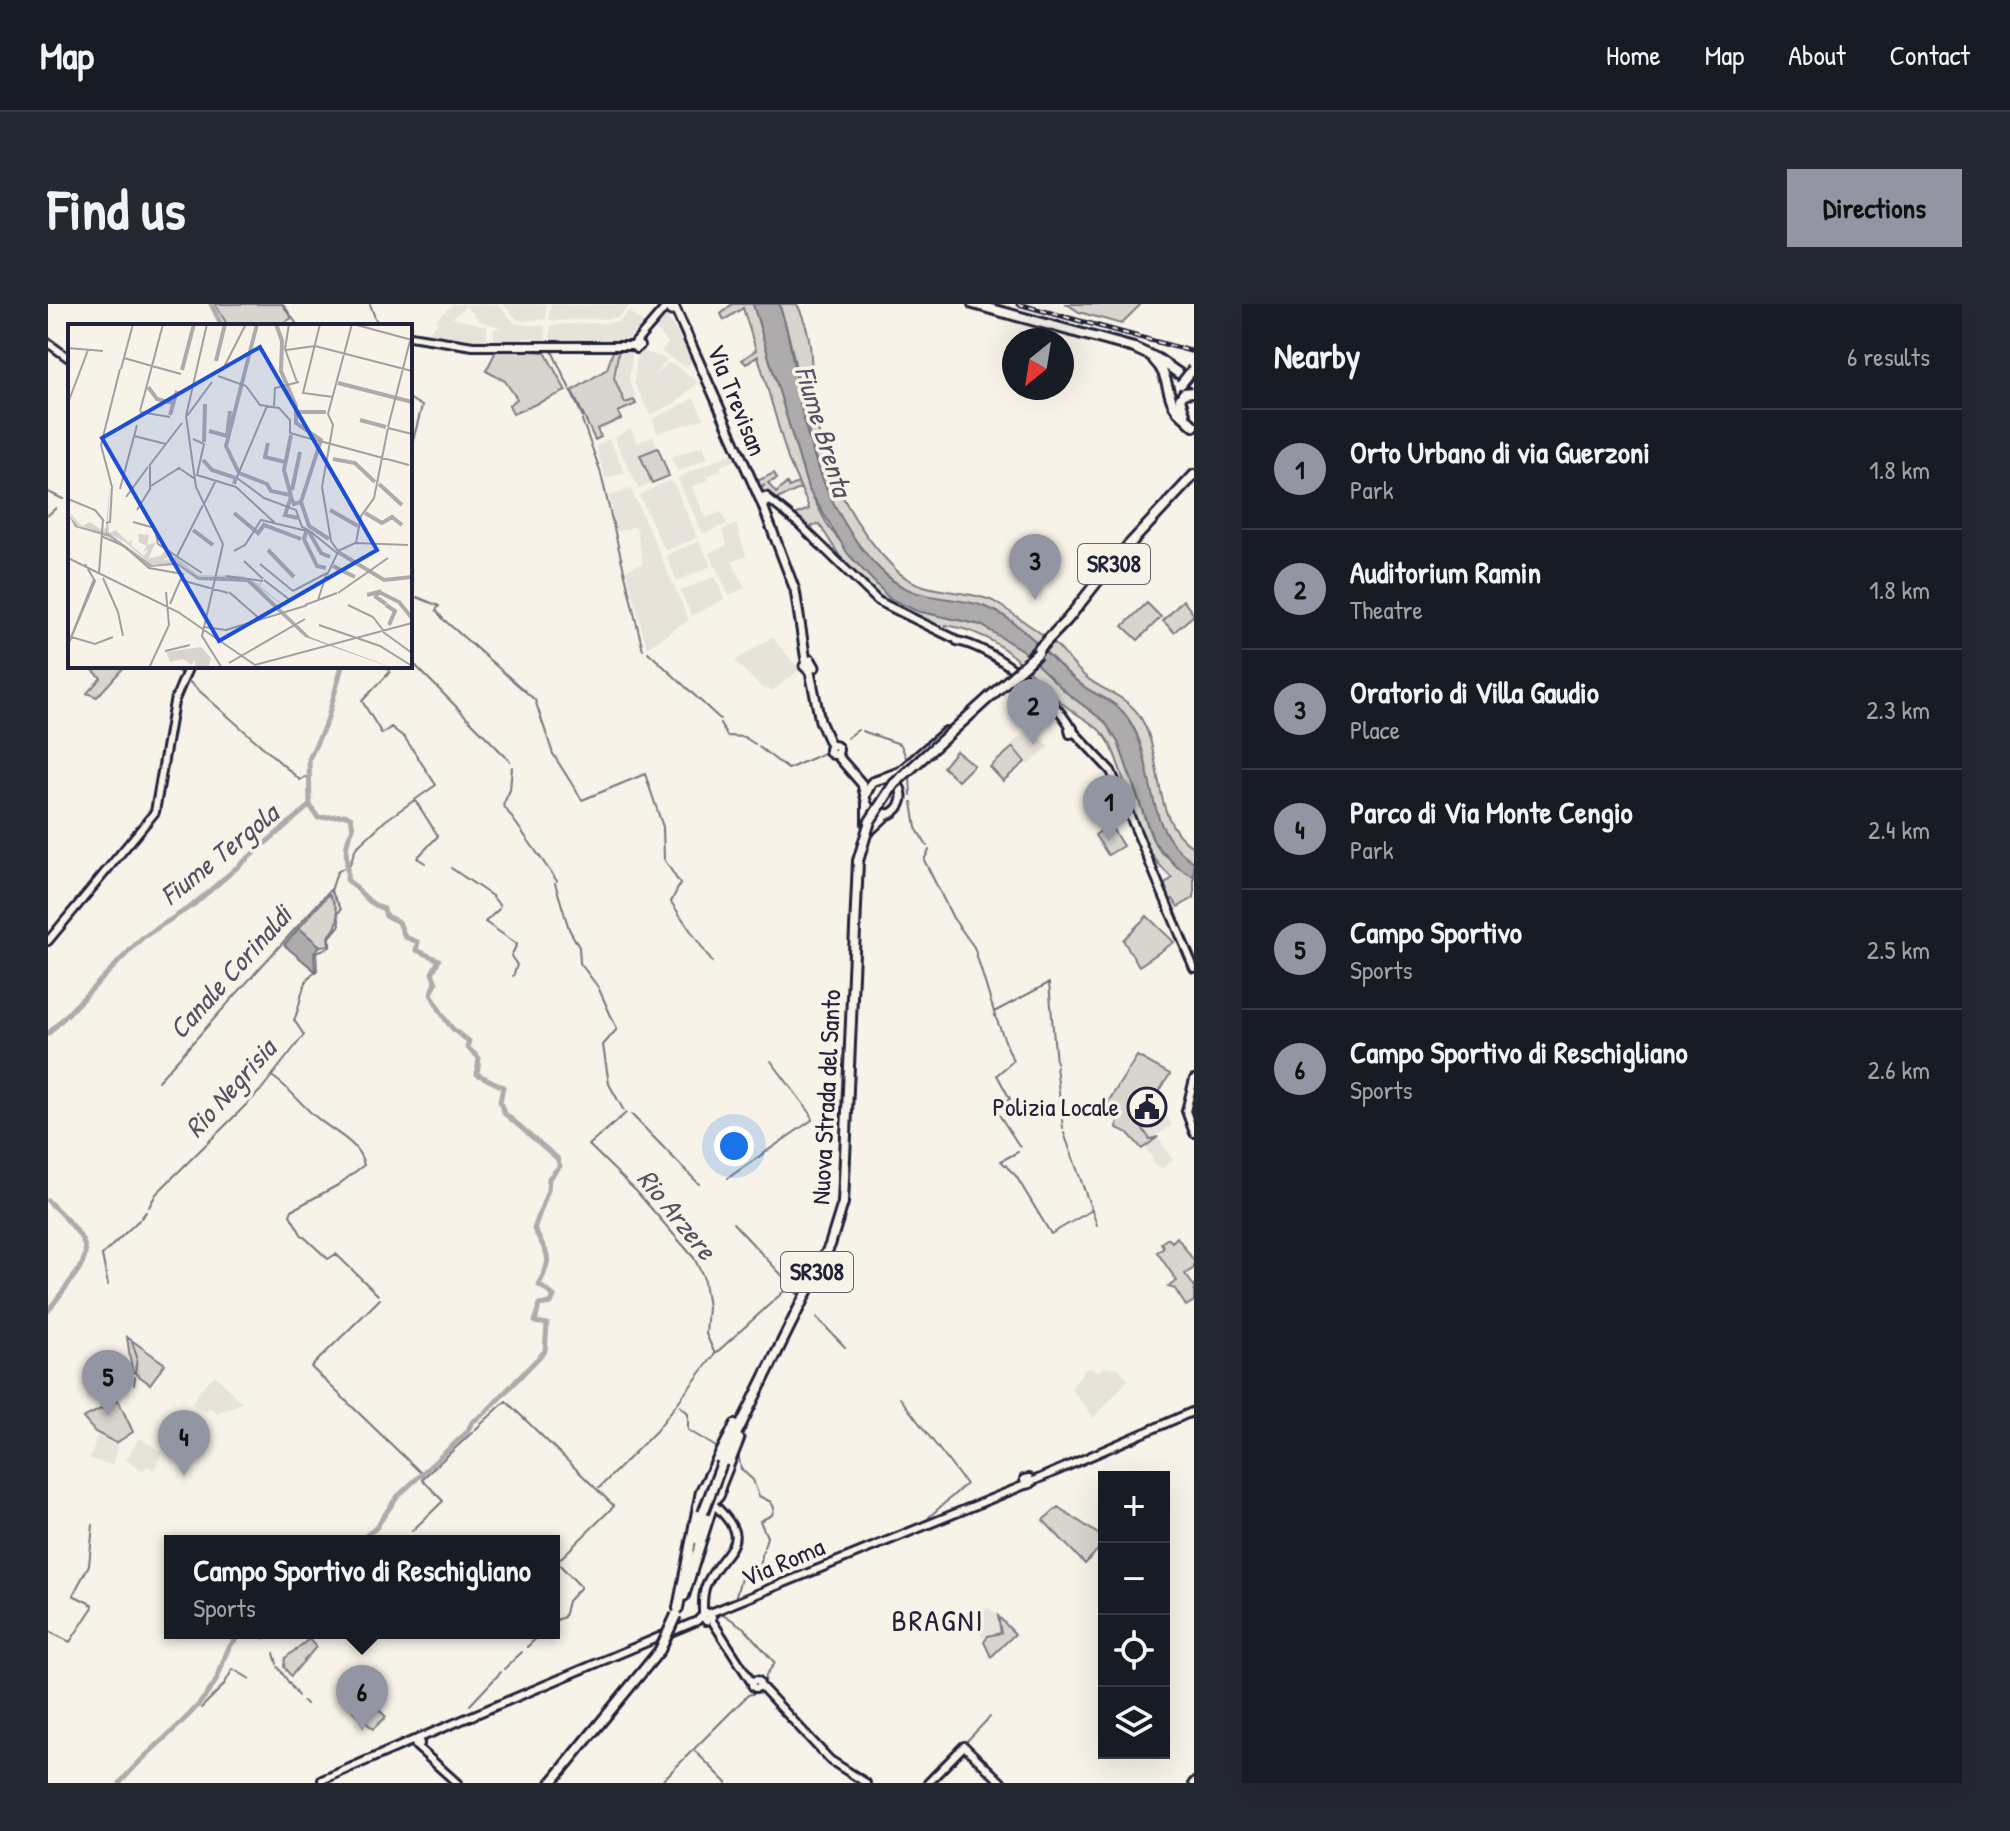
<!DOCTYPE html>
<html lang="en">
<head>
<meta charset="utf-8">
<style>
	body { margin:0; font-family:"Patrick Hand",sans-serif; background:#242831; color:#f1f3f6 }
	.controls { position:absolute; right:24px; bottom:24px; display:grid; overflow:hidden; border-radius:0px; box-shadow:0 8px 32px #0002 }
	.controls button { width:72px; height:72px; display:grid; place-items:center; padding:0; border:0; border-bottom:2px solid #363941; background:#171b24; color:#f1f3f6; font:40px sans-serif }
	.compass { position:absolute; left:954px; top:24px; width:72px; height:72px; border-radius:50%; background:#171b24; box-shadow:0 8px 32px #0002; rotate:210deg }
	.you { position:absolute; left:686px; top:842px; width:28px; height:28px; margin:-20px; border:6px solid #fff; border-radius:50%; background:#1a73e8; box-shadow:0 0 0 12px #1a73e833 }
	.badge { display:grid; place-items:center; width:52px; height:52px; border-radius:50%; background:#9495a2; color:#111; font-size:26px; font-weight:700 }
	.pin { position:absolute; translate:-50% -66px; filter:drop-shadow(0 2px 4px #0008) }
	.pin::after { content:''; position:absolute; top:42px; width:28px; height:24px; background:inherit; clip-path:polygon(0 0,100% 0,50% 100%) }
	.popup { position:absolute; left:116px; top:1231px; width:396px; height:104px; box-sizing:border-box; display:grid; place-content:center; border-radius:0px; background:#171b24; filter:drop-shadow(0 2px 6px #0005); font-size:26px; white-space:nowrap; color:#9ea1a6 }
	.popup b { font-size:30px; color:#f1f3f6 }
	.popup::after { content:''; position:absolute; left:50%; top:100%; margin-left:-16px; border:16px solid transparent; border-top-color:#171b24 }
	.list { margin:0; padding:0; list-style:none }
	h2 { display:flex; justify-content:space-between; align-items:center; height:104px; margin:0; padding:0 32px; font-size:34px }
	h2 small { font-size:26px; font-weight:400; color:#9ea1a6 }
	.list li { display:grid; grid-template-columns:52px 1fr auto; gap:24px; align-items:center; box-sizing:border-box; height:120px; padding:0 32px; border-top:2px solid #363941 }
	.list b { display:block; font-size:30px; white-space:nowrap }
	.list p { margin:0; font-size:26px; white-space:nowrap; color:#9ea1a6 }
	.list em { font-size:26px; font-style:normal; color:#9ea1a6 }
	.icon { flex:none; width:44px; height:44px; fill:none; stroke:currentColor; stroke-width:2; stroke-linecap:round; stroke-linejoin:round }
	.map { position:relative; flex:none; width:1146px; height:1479px; overflow:hidden; border-radius:0px }
	header { display:flex; align-items:center; gap:48px; box-sizing:border-box; height:112px; padding:0 40px; background:#171b24; border-bottom:2px solid #363941 }
	header strong { font-size:38px }
	nav { display:flex; gap:44px; margin-inline-start:auto; font-size:28px }
	.intro { display:flex; align-items:center; justify-content:space-between; box-sizing:border-box; height:192px; padding:0 48px }
	h1 { margin:0; font-size:56px }
	.button { padding:20px 36px; border-radius:0px; background:#9495a2; color:#111; font-size:28px; font-weight:700 }
	main { display:flex; gap:48px; padding:0 48px }
	aside { flex:1; background:#171b24; border-radius:0px; box-shadow:0 8px 32px #0002 }
	.map>svg:first-child { display:block }
	.built { fill:#e7e3db }
	.green { fill:#d8d5cf; stroke:#7d7c85; stroke-width:2 }
	.water { fill:#aeabad; stroke:#76747f; stroke-width:2 }
	.lines { fill:none; stroke-linecap:round; stroke-linejoin:round }
	.stream { stroke:#76747f; stroke-width:2 }
	.river { stroke:#aeabad; stroke-width:5 }
	.secondary-casing { stroke:#22223b; stroke-width:12 }
	.primary-casing { stroke:#22223b; stroke-width:13 }
	.trunk-casing { stroke:#22223b; stroke-width:14 }
	.secondary { stroke:#f7f3e8; stroke-width:6 }
	.primary { stroke:#f7f3e8; stroke-width:7 }
	.trunk { stroke:#f7f3e8; stroke-width:8 }
	.rail-casing { stroke:#22223b; stroke-width:5 }
	.rail { stroke:#f7f3e8; stroke-width:2; stroke-dasharray:6; stroke-linecap:butt }
	.trunk-bridge-casing { stroke:#22223b; stroke-width:14; stroke-linecap:butt }
	.trunk-bridge { stroke:#f7f3e8; stroke-width:8 }
	.labels { text-anchor:middle; stroke-width:7; stroke-linejoin:round; paint-order:stroke }
	.shield { fill:#f7f3e8; stroke:#62616f; stroke-width:2 }
	.shield-label { font-size:24px; font-weight:bold; fill:#22223b }
	.street-label { font-size:26px; fill:#22223b; stroke:#f7f3e8 }
	.poi-label { font-size:26px; fill:#22223b; stroke:#f7f3e8; text-anchor:end }
	.water-label { font-size:28px; font-style:italic; fill:#535263; stroke:#f7f3e8 }
	.quarter-label { font-size:30px; letter-spacing:2px; fill:#22223b; stroke:#f7f3e8 }
	.inset-river { fill:none; stroke:#aeabad; stroke-width:4 }
	.inset-road { fill:none; stroke:#a29fa3; stroke-width:2 }
	.view { fill:#1d4ed8; fill-opacity:0.15; stroke:#1d4ed8; stroke-width:4 }
	.inset-edge { fill:none; stroke:#22223b; stroke-width:4 }
</style>
</head>
<body>
<header>
<strong>Map</strong>
<nav><a>Home</a><a>Map</a><a>About</a><a>Contact</a></nav>
</header>
<div class="intro"><h1>Find us</h1><a class="button">Directions</a></div>
<main>
<div class="map">
<svg width="1146" height="1479" viewBox="0 0 1146 1479">
	<rect width="100%" height="100%" fill="#f7f3e8"/>
	<filter id="ink" filterUnits="userSpaceOnUse"><feTurbulence type="fractalNoise" baseFrequency=".0125" numOctaves="2"/><feDisplacementMap in="SourceGraphic" scale="16" xChannelSelector="R" yChannelSelector="G"/><feConvolveMatrix kernelMatrix="1 2 1 2 8 2 1 2 1" color-interpolation-filters="sRGB"/></filter>
	<g filter="url(#ink)">
		<path class="built" d="M405,0H449L468,20L497,22L498,35L476,34V41L447,40L445,25L454,24L432,17L418,2L404,14L439,22L440,39L377,33L389,18L388,15Z
			M454,0H498V15L471,17Z
			M503,0L525,1L583,0L570,14L507,17L501,15Z
			M581,8L599,22L593,28L588,25L578,40L550,41V33L549,41L502,39L503,21L570,18Z
			M619,12L642,48L644,56L638,63L613,48L621,39L605,23Z
			M571,44L585,46L581,76L590,99L587,100L586,96L577,99L566,74Z
			M595,47L619,55L605,74L619,59L626,60L650,78L627,99L602,111L586,79L589,50Z
			M646,94L656,115L609,129L605,115Z
			M583,124L589,139L605,132L610,144L592,152L604,179L591,185L566,134Z
			M561,135L577,169L557,174L548,142Z
			M655,142L660,154L630,168L623,153Z
			M684,149L687,156L672,162L673,166L660,172L661,175L644,183L658,214L673,208L679,220L655,230L629,174Z
			M620,177L625,178L648,230L647,235L617,247L591,191Z
			M583,185L641,316L599,344L578,266L595,259L588,222L568,228L561,192Z
			M688,220L698,252L684,258L697,284L681,291L661,249L679,241L674,226Z
			M651,237L663,262L629,277L618,251Z
			M667,272L676,295L644,312L632,287Z
			M724,333L752,366L725,386L715,385L687,357Z
			M982,421L1001,443L980,461L963,441Z
			M1114,804L1124,821L1102,836L1092,821Z
			M1110,833L1125,856L1114,865L1104,857L1106,855L1096,843Z
			M1056,1063L1070,1064L1080,1076L1046,1114L1023,1085L1036,1066L1041,1064L1051,1068Z
			M167,1071L194,1099L169,1109L161,1103L158,1108L144,1100L152,1085Z
			M49,1132L70,1142L64,1161L42,1155Z
			M91,1134L114,1148L106,1166L99,1162L96,1167L78,1156Z
			M941,1303L950,1312L953,1330L933,1333L927,1312Z"/>
		<path class="green" d="M167,0H234L244,14L230,22H180Z
			M684,0H705L760,184L781,224L841,294L869,307L933,321L974,346L1019,389L1056,417L1070,438L1103,532L1112,547L1146,573V594L1130,603L1125,595L1120,597L1114,583L1124,574C1085,540 1085,490 1063,442C1052,419 1030,414 1013,398C974,363 955,330 898,321L897,327L836,300L791,260L795,257L771,220L764,222L766,231L744,212L761,205L760,201L740,155L710,52L698,60L694,56L708,46L695,4L676,16L673,10Z
			M731,0H749C767,36 762,56 765,94C771,158 803,221 848,266C876,293 913,283 945,297C954,302 1002,335 1009,342C1019,352 1027,364 1038,373C1053,386 1075,391 1088,407C1119,446 1099,515 1146,544V558C1085,521 1114,445 1071,404C1061,394 1046,390 1035,382C1004,359 982,325 947,307C926,297 898,299 876,292C832,280 798,228 780,188C753,127 753,61 731,0Z
			M1019,0H1093L1073,20L1031,8Z
			M566,44H571L566,74L577,99L586,96L588,100L570,108L573,115L549,125L553,133L547,136L524,87L559,65Z
			M449,45L497,48L518,87L465,110L461,101L469,95L457,77L438,67Z
			M610,144L621,172L604,179L592,151Z
			M726,169L729,175L720,179L728,189L739,179L741,183L750,179L752,185L727,196L711,186L717,181L709,184L705,179Z
			M1135,296L1146,311L1126,328L1115,317Z
			M1099,299L1113,313L1090,336L1075,322Z
			M41,362H77L49,393L39,389L53,374Z
			M965,443L977,458L955,477L942,463Z
			M908,447L926,461L910,477L895,463Z
			M1062,521L1075,542L1060,551L1047,531Z
			M281,590C292,606 294,620 280,633L281,641L272,642L251,624Z
			M1099,612L1126,638L1091,662L1075,636Z
			M1089,752L1122,770L1098,809L1101,814L1092,821L1102,835L1110,833L1094,845L1080,829L1069,824L1070,814L1060,798Z
			M1129,933L1146,957V964L1137,970L1146,982V997L1138,1002L1127,985L1120,983L1129,977L1109,948L1116,944L1113,939L1120,934L1124,938Z
			M79,1033L117,1060L102,1080L84,1067Z
			M70,1096L85,1128L68,1139L47,1128L35,1114Z
			M1010,1203L1056,1234V1239L1037,1260L995,1216Z
			M950,1312L967,1330L943,1353L936,1338L940,1332L953,1329Z
			M261,1335L268,1343L243,1372L236,1363L237,1354Z
			M315,1389L338,1413L325,1425L301,1403Z"/>
		<path class="water" d="M705,0H731C744,36 747,76 755,113C768,170 795,232 839,272C871,301 912,289 947,307C982,325 1004,359 1035,382C1048,392 1064,396 1075,408C1113,453 1089,523 1146,558V573L1129,563L1106,538L1070,438L1056,417L1019,389L974,346L933,321L869,307L841,294L800,250L760,184Z
			M251,624L272,642L266,649L267,667L236,641Z"/>
		<g class="lines">
			<path class="stream" d="M235,0L250,22
				M322,0L330,22
				M369,36L422,44
				M472,45L495,46
				M504,47L535,113
				M362,95L374,102L362,148
				M534,116L552,166L595,346
				M0,188L15,195
				M0,211L8,204
				M362,263L366,289L362,295
				M369,293L391,302L388,306L395,315L487,396L505,450L534,496L597,470L615,523L616,555L632,580L623,598L664,658
				M600,348L672,415
				M362,356L462,457
				M124,362L133,370
				M138,375L252,476L257,473
				M672,419L679,432L696,433L707,440
				M814,427L852,440
				M799,434L810,426
				M853,441L859,456
				M711,443L740,465L778,448
				M464,463L462,486L455,501L509,577
				M862,472L863,491
				M259,473L261,472
				M367,496L390,532L369,554L377,559
				M864,498L868,524L879,542
				M881,546L876,556L905,614L926,643L946,708L1001,679L1008,759
				M301,563L308,544L338,516L388,481L357,434L343,423L334,430L314,397L342,368L337,362
				M403,564L444,592L452,602
				M507,579L521,625L531,643L532,659L550,683L569,725L555,741L561,780L576,807
				M451,605L437,618L469,640L463,652L469,661L465,672
				M946,709L965,757L949,771L962,795L946,803L972,843
				M1008,762L1015,824
				M225,773C242,784 251,799 267,812C284,828 310,836 316,861L290,881L244,906L242,911L253,930
				M110,777L283,585
				M584,811L651,880
				M1016,829L1049,921
				M970,848L953,857L968,872L1003,930L1044,906
				M680,874L764,816L763,810L723,757
				M101,903L108,890L212,787L256,731L246,716C254,701 252,674 269,667L268,648L282,643V633L292,621L290,610L293,605L283,587L289,568L296,564
				M93,914L98,908
				M254,931L280,955L288,950L330,991
				M60,981L54,951L91,916
				M745,985L752,993
				M332,995L263,1063L374,1170
				M769,1014L797,1043
				M84,1038L89,1053L87,1069
				M668,1049L743,981L685,919
				M86,1081L87,1073
				M852,1094L917,1179
				M632,1102L640,1109V1126L670,1144
				M690,1149L693,1165L705,1176L711,1192L723,1198L726,1204L724,1211L712,1217L719,1233L716,1243
				M551,1184L608,1127L667,1050L658,1030L660,1003L655,972L646,954L589,888L541,841L578,809
				M880,1217L881,1213L918,1180
				M364,1227L395,1197L374,1175L458,1097L566,1202L509,1258L533,1283L520,1297L516,1313L506,1317
				M686,1298L694,1271L712,1263L715,1246
				M45,1301L25,1291L41,1261L45,1221
				M675,1310L696,1324L727,1359L718,1371L716,1384
				M667,1315L684,1304
				M0,1327L22,1338L45,1303
				M627,1330L651,1320H661
				M479,1343L494,1329
				M226,1349L229,1360
				M577,1351L608,1338
				M230,1363L250,1392
				M456,1365L474,1348
				M255,1397L258,1400
				M422,1401L453,1368
				M153,1404L175,1382L185,1365L202,1375
				M915,1441L942,1413
				M647,1447L679,1479
				M612,1479L700,1391L712,1388"/>
			<path class="river" d="M163,0L174,22
				M262,501L270,514L297,511L303,513L305,525C293,546 301,555 299,576C312,585 319,600 336,605L338,612L351,618L357,633L370,638L368,646L391,656L384,669L388,679L383,690C396,713 399,724 421,737L419,743L431,754L429,770L455,783L452,798L456,809L509,854L512,862L501,874L500,886L486,925C501,953 505,952 491,981L506,992L503,999L491,1001L487,1018L499,1020L497,1047L436,1110L424,1118L419,1128L349,1193L327,1225L310,1237
				M0,730L94,634L145,601L262,501L261,455L279,417L294,362
				M0,897C56,951 43,948 0,1007
				M208,1329L216,1333L222,1329
				M72,1479C100,1444 142,1418 166,1380C178,1360 174,1341 197,1329"/>
			<defs>
				<path id="secondary" d="M357,22L358,21
					M362,32L425,42H585
					M0,39L22,55
					M587,39L618,3
					M589,39L592,42L588,45L585,42Z
					M719,194L751,220L830,297L905,334
					M909,337C946,344 1004,391 1023,424
					M1025,424L1026,429L1022,430L1021,425Z
					M1026,428L1063,467L1146,664
					M0,637L107,508L126,398L141,362
					M1146,775L1138,807L1146,829
					M981,1174L982,1180L977,1181L976,1175Z
					M653 1187a10 10 0 1 1 20 0a10 10 0 1 1-20 0Z
					M983,1178L1146,1107
					M662,1309L977,1181
					M655,1310C655,1300 654,1289 659,1279C678,1241 709,1239 662,1197
					M663,1315L704,1379
					M704 1380a4 4 0 1 1 8 0a4 4 0 1 1-8 0Z
					M712,1381L782,1456L818,1479
					M369,1435L649,1317L658,1308L664,1313L658,1317L655,1313
					M371,1435L372,1440L368,1442L366,1437Z
					M368,1442L409,1479
					M916,1442L954,1479
					M274,1476L366,1436
					M880,1479L916,1442
					M1145,1479L1146,1478"/>
				<path id="primary" d="M618,0L623,7
					M627,4L712,195
					M713,193H718L719,198H713Z
					M713,197L747,286L758,357
					M760,366L767,363L763,356L756,362L762,368L772,417L783,442
					M781.5 446a4.5 4.5 0 1 1 9 0a4.5 4.5 0 1 1-9 0Z
					M788,450L814,480L819,501L825,508L842,510C855,503 858,490 848,478L836,474L824,478L817,492"/>
				<path id="trunk" d="M925,0L1086,44L1110,55L1146,80
					M1106,56C1124,73 1116,96 1134,111
					M1132,109L1146,122
					M1137,110L1132,95L1136,89L1146,88
					M984,352L1019,316L1064,259L1146,171
					M836,474L852,468L898,428
					M819,520V501
					M822,526L838,511
					M674,1159L782,941L795,899L810,557
					M658,1178L687,1121
					M672,1183L691,1135
					M648,1235L655,1209
					M636,1292L665,1199
					M630,1304L653,1187
					M503,1479L612,1346"/>
			</defs>
			<use href="#secondary" class="secondary-casing"/>
			<use href="#primary" class="primary-casing"/>
			<use href="#trunk" class="trunk-casing"/>
			<use href="#secondary" class="secondary"/>
			<use href="#primary" class="primary"/>
			<use href="#trunk" class="trunk"/>
			<defs>
				<path id="rail" d="M970,0L1146,48"/>
			</defs>
			<use href="#rail" class="rail-casing"/>
			<use href="#rail" class="rail"/>
			<defs>
				<path id="trunk-bridge" d="M1133,80L1145,65
					M810,557L822,517L846,480L990,349
					M655,1209L674,1159
					M612,1346L628,1311"/>
			</defs>
			<use href="#trunk-bridge" class="trunk-bridge-casing"/>
			<use href="#trunk-bridge" class="trunk-bridge"/>
		</g>
	</g>
	<defs>
		<symbol id="civic-ring" viewBox="-11 -11 22 22"><circle r="9.5" fill="#f7f3e8" stroke="#22223b" stroke-width="1.5"/><path d="M-.6-6.5H3V-4.5H.6V-3L4-1V1h2V6H-6V1h2V-1L-.6-3ZM-1.2 2.5V6h2.4V2.5Z" fill="#22223b"/></symbol>
	</defs>
	<g fill-rule="evenodd">
		<use href="#civic-ring" x="1077" y="781" width="44" height="44"/>
	</g>
	<g class="labels">
		<g class="shield">
			<rect x="1030" y="240" width="72" height="40" rx="6"/>
			<rect x="733" y="948" width="72" height="40" rx="6"/>
		</g>
		<g class="shield-label">
			<text x="1066" y="268">SR308</text>
			<text x="769" y="976">SR308</text>
		</g>
		<g class="street-label">
			<text transform="translate(689 96) rotate(68)" y="9">Via Trevisan</text>
			<text transform="translate(778 793) rotate(-87)" y="9">Nuova Strada del Santo</text>
			<text transform="translate(735 1258) rotate(-23)" y="9">Via Roma</text>
		</g>
		<g class="poi-label">
			<text x="1071" y="812">Polizia Locale</text>
		</g>
		<g class="water-label">
			<text transform="translate(776 127) rotate(73)" y="10">Fiume Brenta</text>
			<text transform="translate(171 550) rotate(-39)" y="10">Fiume Tergola</text>
			<text transform="translate(182 668) rotate(-48)" y="10">Canale Corinaldi</text>
			<text transform="translate(182 784) rotate(-48)" y="10">Rio Negrisia</text>
			<text transform="translate(629 910) rotate(51)" y="10">Rio Arzere</text>
		</g>
		<g class="quarter-label">
			<text x="890" y="1327">BRAGNI</text>
		</g>
	</g>
	<g transform="translate(20 20)">
		<rect width="344" height="344" fill="#f7f3e8"/>
		<path d="M0,187L14,202L22,198L35,207L41,200V209L48,206L61,219L64,215L63,221L76,232L81,225L75,228L79,222L71,218L70,210L81,211L79,221L88,218L80,235L94,231L97,225L104,231L94,237L108,233L130,251L175,252L191,260L195,255L192,262L223,287L176,254L131,253L108,238L83,241L57,218L41,210L39,208L35,209L9,201ZM133,323L143,334L140,344H128L126,336L124,341L115,335L102,338L98,328Z" fill="#d8d5cf"/>
		<path d="M42,158L39,208L84,241L108,238L131,253H165L184,257L242,313L325,344L237,313L179,258L130,256L109,241L82,243L41,213L7,203L0,190L10,202L38,209Z" fill="#aeabad"/>
		<path class="inset-river" d="M189,0L158,122L171,149L199,160L203,167L222,171L226,180L233,178M208,0L214,17L213,47L228,82V99L253,116L233,178L241,202L261,215M148,37L157,0M114,46L126,0M270,59L344,78M80,63L89,75L105,79M230,88H258M102,91L109,67M292,96L318,103M141,107L159,112L162,87M223,111L216,146L223,172M136,118L137,80M200,119L197,133L217,138M265,135L287,139L307,158M135,136L144,146L168,154L166,160M311,160L334,181M224,166L232,128M223,173L217,191L230,194M262,186L290,202M166,189L190,209L196,201L233,215M297,189L314,199L324,193L334,201M125,206L145,221M238,208L236,215L249,242L258,244M241,208L253,229L262,233M200,226L226,253M270,228L316,256L344,253M265,242L287,253M311,268L331,278L344,294M299,271L310,268L308,273L318,280M318,281L327,287L321,301"/>
		<path class="inset-road" d="M139,0L118,92L128,163L155,220L134,312L154,344M221,0L217,25L229,58M252,0L235,69L265,73M285,0L344,16M0,24L35,27M218,26L247,22L344,47M56,34L84,42M84,42L95,0M84,42L113,50M53,45L65,0M155,45L178,0M150,52L178,62L192,81L211,84L222,96V109L247,116M0,79L20,26M206,82L207,64L231,58M72,87L84,42M72,88L102,93M119,92L144,58M320,103L344,9M320,104L344,110M66,112L98,120M125,115L136,120L129,151L168,163L208,200M248,116L341,141M81,142L114,99M169,153L199,82M169,154L196,174L228,186L234,203L242,207M83,162L111,144L127,155M52,165L69,101M58,173L80,143M0,175L27,186L36,197M136,180L148,156M69,186L82,165V142M65,198L87,204L90,220L134,249M38,199L42,198L44,163L33,121L52,45M33,212L56,222L81,244L115,250L102,280M288,219L293,192L306,174L320,104M166,227L177,221L193,196L243,208L269,229M270,227L263,217L254,163L265,101L260,90L284,0M270,227L287,219L340,221M109,232L135,181M0,234L110,288L187,341L344,299M176,237L195,255M192,240L225,267M31,249L35,196M259,251L270,228M158,252L195,257M35,254L50,288M113,256L160,269M196,256L222,276M225,267L259,249M161,268L193,296M270,269L320,234M250,276L258,251M237,281L269,269M280,281L305,293L315,306M50,288L55,312M251,301L312,322L344,342M136,303L158,306L240,281M315,308L344,329M0,312L27,320L45,313M0,321L26,255M0,321L27,257L17,240M97,327L122,321M161,339L237,295M81,344L101,301L98,268"/>
		<path class="view" d="M192,23L309,226L151,317L34,114Z"/>
		<rect width="344" height="344" class="inset-edge"/>
	</g>
</svg>
<div class="controls">
<button>+</button>
<button>−</button>
<button><svg class="icon" aria-label="locate" viewBox="0 0 24 24"><circle cx="12" cy="12" r="6"/><path d="M12 2v4M12 18v4M2 12h4M18 12h4"/></svg></button>
<button><svg class="icon" aria-label="layers" viewBox="0 0 24 24"><path d="M12 4l9 5-9 5-9-5zM3 14l9 5 9-5"/></svg></button>
</div>
<svg class="compass" viewBox="-18 -18 36 36"><path d="M0-13l5 13h-10z" fill="#e53935"/><path d="M0 13l5-13h-10z" fill="#9ea1a6"/></svg>
<div class="you"></div>
<div class="pin badge" style="left:1061px;top:537px">1</div>
<div class="pin badge" style="left:985px;top:441px">2</div>
<div class="pin badge" style="left:987px;top:296px">3</div>
<div class="pin badge" style="left:136px;top:1172px">4</div>
<div class="pin badge" style="left:60px;top:1112px">5</div>
<div class="pin badge" style="left:314px;top:1427px">6</div>
<div class="popup"><b>Campo Sportivo di Reschigliano</b>Sports</div>
</div>
<aside>
<h2>Nearby<small>6 results</small></h2>
<ul class="list">
<li><span class="badge">1</span><div><b>Orto Urbano di via Guerzoni</b><p>Park</p></div><em>1.8 km</em></li>
<li><span class="badge">2</span><div><b>Auditorium Ramin</b><p>Theatre</p></div><em>1.8 km</em></li>
<li><span class="badge">3</span><div><b>Oratorio di Villa Gaudio</b><p>Place</p></div><em>2.3 km</em></li>
<li><span class="badge">4</span><div><b>Parco di Via Monte Cengio</b><p>Park</p></div><em>2.4 km</em></li>
<li><span class="badge">5</span><div><b>Campo Sportivo</b><p>Sports</p></div><em>2.5 km</em></li>
<li><span class="badge">6</span><div><b>Campo Sportivo di Reschigliano</b><p>Sports</p></div><em>2.6 km</em></li>
</ul>
</aside>
</main>
</body>
</html>
